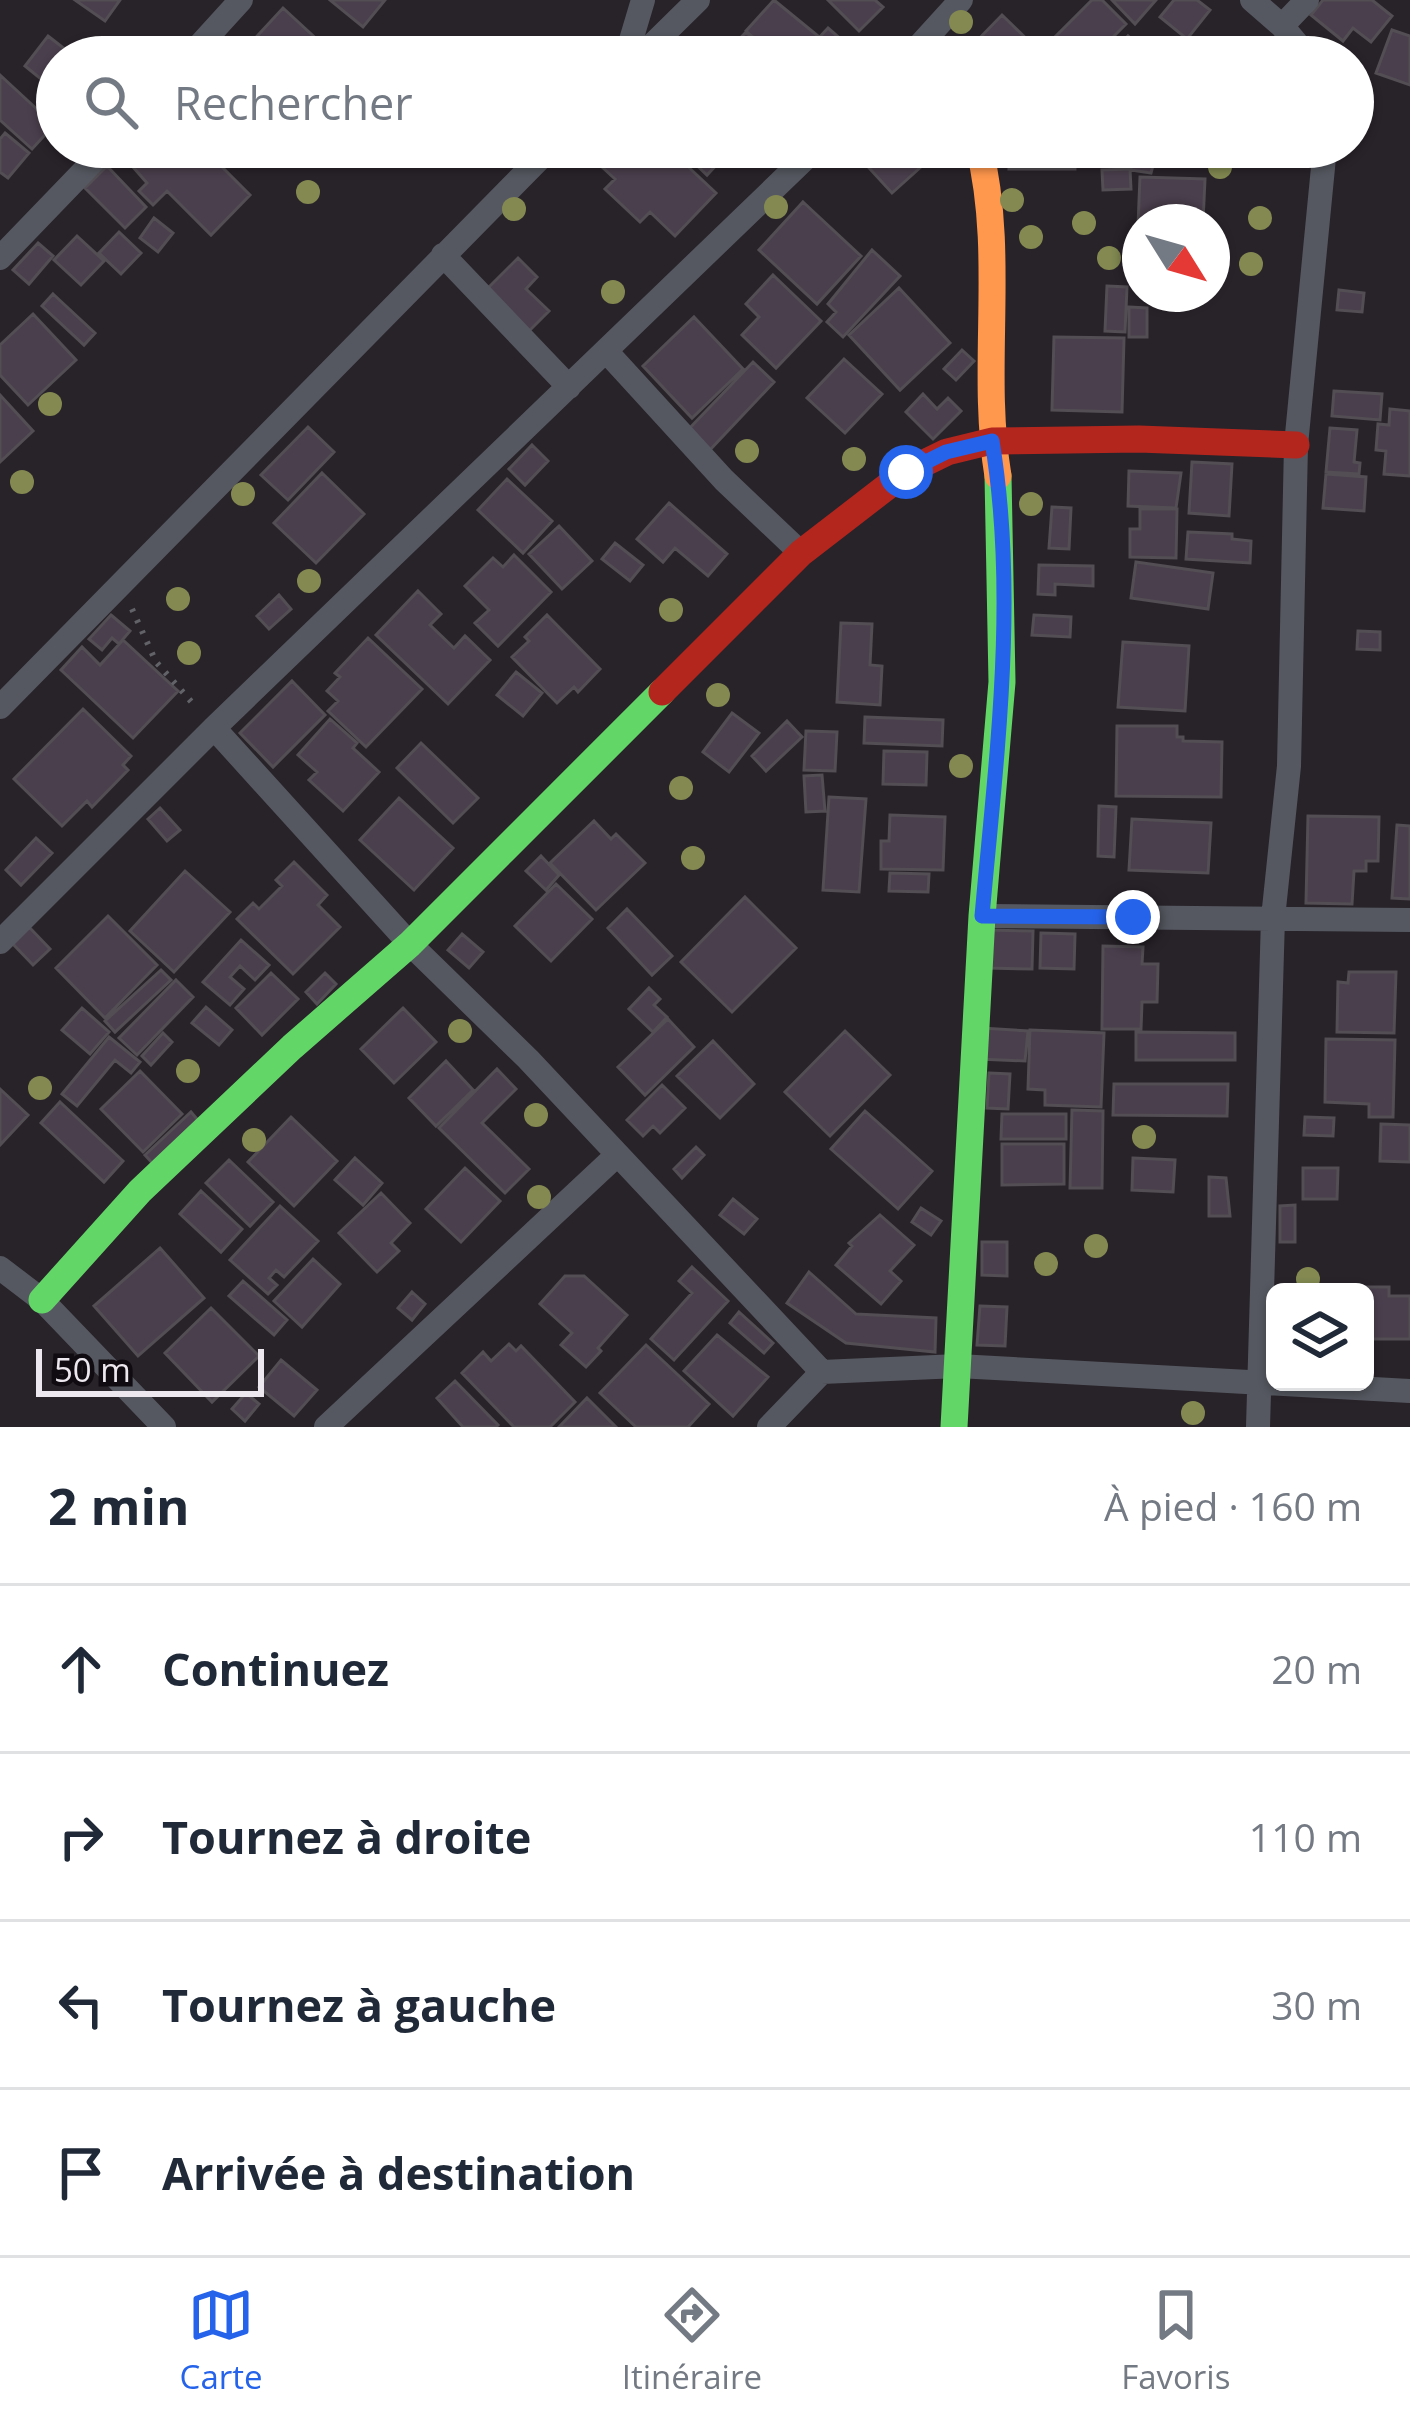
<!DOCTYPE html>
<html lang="fr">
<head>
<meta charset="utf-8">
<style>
	body { margin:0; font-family:"Open Sans",sans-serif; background:#f6f6f7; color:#1f2937 }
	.controls { position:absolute; right:36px; bottom:36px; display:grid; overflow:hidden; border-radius:18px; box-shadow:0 3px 9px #0004 }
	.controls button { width:108px; height:108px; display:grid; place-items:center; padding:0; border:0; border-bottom:3px solid #e0e1e3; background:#fff; color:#1f2937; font:60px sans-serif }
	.compass { position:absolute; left:1122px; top:204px; width:108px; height:108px; border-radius:50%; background:#fff; box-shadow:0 3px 9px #0004; rotate:127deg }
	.scale { position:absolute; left:36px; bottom:30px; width:228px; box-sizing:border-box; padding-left:12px; border:6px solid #ede7ef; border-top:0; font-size:33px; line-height:42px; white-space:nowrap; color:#ede7ef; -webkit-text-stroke:9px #100b11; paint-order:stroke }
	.stop { position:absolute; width:36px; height:36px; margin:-27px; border:9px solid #2563eb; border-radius:50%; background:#fff }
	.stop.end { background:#2563eb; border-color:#fff; box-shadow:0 3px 12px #0008 }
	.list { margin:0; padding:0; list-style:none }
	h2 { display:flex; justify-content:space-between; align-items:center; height:156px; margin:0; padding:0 48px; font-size:51px }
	h2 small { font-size:39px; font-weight:400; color:#747a83 }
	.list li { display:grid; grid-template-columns:78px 1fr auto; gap:36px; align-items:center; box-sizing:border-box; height:168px; padding:0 48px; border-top:3px solid #e0e1e3 }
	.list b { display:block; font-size:45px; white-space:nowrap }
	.list em { font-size:39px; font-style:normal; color:#747a83 }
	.icon { flex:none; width:66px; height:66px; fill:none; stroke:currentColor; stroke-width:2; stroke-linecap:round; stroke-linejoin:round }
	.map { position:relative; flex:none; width:1410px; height:1427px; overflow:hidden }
	.search { position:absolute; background:#fff; box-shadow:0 3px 9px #0004; left:36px; right:36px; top:36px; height:132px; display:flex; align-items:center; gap:30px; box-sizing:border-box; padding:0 42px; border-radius:66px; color:#747a83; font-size:45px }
	.sheet { height:828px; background:#fff }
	nav { display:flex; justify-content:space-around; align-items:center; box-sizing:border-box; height:168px; border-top:3px solid #e0e1e3; background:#fff; font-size:33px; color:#747a83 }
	nav a { display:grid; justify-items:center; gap:6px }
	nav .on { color:#2563eb }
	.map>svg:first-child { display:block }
	.building { fill:#4a3f4d; stroke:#524e53; stroke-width:3 }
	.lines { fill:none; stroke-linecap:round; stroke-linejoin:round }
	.path { stroke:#626269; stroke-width:6; stroke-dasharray:3 9; stroke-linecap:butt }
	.street { stroke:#565861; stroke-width:24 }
	.fast { stroke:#63d668; stroke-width:27 }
	.slow { stroke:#ff974d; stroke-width:27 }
	.jam { stroke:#b3261e; stroke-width:27 }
	.tree { fill:#838951 }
	.route { stroke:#2563eb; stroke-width:15 }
</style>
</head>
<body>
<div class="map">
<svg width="1410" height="1427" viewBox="0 0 1410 1427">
	<rect width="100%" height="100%" fill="#282329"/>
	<path class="building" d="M75,0H120L105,21Z
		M330,0H385L363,27Z
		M774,0L818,36L813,42L829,57H775L746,31Z
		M828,0H875L883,7L859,31Z
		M1092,0H1102L1126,24L1093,57H1058L1046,46Z
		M1112,0H1156L1135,24Z
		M1174,0H1197L1210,10L1187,39L1160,17Z
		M1323,0H1372L1392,16L1371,42L1353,28L1343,41L1311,15Z
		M283,8L336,57H238Z
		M1002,15L1045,57H970L965,53Z
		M828,28L860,56L859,57H831L815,42Z
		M1392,30L1410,36V85L1376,73Z
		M746,32L772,57H722Z
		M48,36L75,57H57V92L25,66Z
		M1128,36L1152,57H1110Z
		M0,75L54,125L32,149L0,120Z
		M5,133L29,153L8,178L0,172V139Z
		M153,147H202L250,195L211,235L167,191L153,205L139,191L147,183L133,167Z
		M598,147H667L716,193L675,236L650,212L640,222L605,189L615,179L590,156Z
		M699,147H733L707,175L689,158Z
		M865,147H923L932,157L892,193L860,158L868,150Z
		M1033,147H1076L1075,169H1009L1010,152H1033Z
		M1082,147H1131L1130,164L1082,162Z
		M1131,147H1158L1151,173L1131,170Z
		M107,166L146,207L125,228L85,188Z
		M1130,169L1131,189L1103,190L1102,170Z
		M1140,177L1205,179L1203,222H1140L1137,250Z
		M803,202L861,256L817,304L759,250Z
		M154,218L173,233L158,252L140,238Z
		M119,232L141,253L121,274L99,253Z
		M77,236L104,261L81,285L54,260Z
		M38,243L53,256L29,284L13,270Z
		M872,250L900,276L843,337L827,322L836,312L828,304Z
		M518,258L537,277L526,289L549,311L524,336L482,294Z
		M773,275L821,321L776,368L742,335L759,317L746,304Z
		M1107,286L1127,287L1125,332L1105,331Z
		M899,288L950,343L900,390L849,335Z
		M1339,290L1364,293L1362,312L1337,310Z
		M53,294L95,333L84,345L42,306Z
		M1129,307L1147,308V337H1129Z
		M33,314L76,360L28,405L0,375V345Z
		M694,317L743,369L692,418L643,366Z
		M1054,337L1124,338L1122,412L1052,410Z
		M962,350L974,361L956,380L944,369Z
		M844,359L882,394L845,433L807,398Z
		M753,362L774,382L706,454L685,433Z
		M1334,391L1382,394L1380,420L1332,416Z
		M923,394L937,409L948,398L961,411L933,439L906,412Z
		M0,395L33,431L0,462Z
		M1390,409L1410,411V476L1384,474L1386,451L1376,450L1378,424L1389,425Z
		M308,427L334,452L288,500L261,475Z
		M1330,428L1357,430L1354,462L1360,463L1359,474L1326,472Z
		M532,445L548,461L525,485L509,469Z
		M1192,462L1232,464L1229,516L1189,513Z
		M1129,471L1181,473L1176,508L1128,506Z
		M322,473L364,514L316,563L274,523Z
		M1326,474L1366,477L1364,511L1323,508Z
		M507,479L552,521L523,553L478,510Z
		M669,503L727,554L708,576L675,548L663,562L637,539Z
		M1052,507L1071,508L1069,549L1049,548Z
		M1140,509H1177L1176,558L1130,557V529H1140Z
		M559,526L592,561L562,589L529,554Z
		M1188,532L1232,534V539L1251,541L1250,563L1186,559Z
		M615,543L643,565L630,581L602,559Z
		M514,555L551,592L498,646L475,623L489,610L465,586L493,558L503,567Z
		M1136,562L1213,573L1208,609L1131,598Z
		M1039,565L1093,566V586L1055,584V595L1038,594Z
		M418,591L441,614L430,625L454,648L465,636L490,660L448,704L376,635Z
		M279,595L291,609L269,629L257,616Z
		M111,615L130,631L119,644L112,638L102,650L89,639Z
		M547,615L600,669L578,692L574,687L557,703L512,657L529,641L525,637Z
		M1034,615L1071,617L1070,637L1032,635Z
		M841,623L872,624L870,665L882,666L880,705L837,702Z
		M1358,631L1380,632V650L1357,649Z
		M368,638L422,689L366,747L328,711L338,701L327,691L340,677L335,673Z
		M123,640L178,691L133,738L61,670L82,647L100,665Z
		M1123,642L1189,646L1185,711L1118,707Z
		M516,672L542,693L523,716L497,695Z
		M292,681L325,715L273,767L240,733Z
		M83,709L131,756L123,765L128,770L92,807L87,801L62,826L14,779Z
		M732,713L759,733L729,772L703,752Z
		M865,717L943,720L942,746L864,743Z
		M330,719L357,743L353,748L379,772L343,811L309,780L317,772L298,755Z
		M787,721L802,737L766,771L752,756Z
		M1117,726H1177V737H1183V741L1222,742L1221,797L1116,796Z
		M806,731L837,732L835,771L804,770Z
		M421,743L478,798L453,823L397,768Z
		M884,751L927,752L926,785L883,784Z
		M822,775L825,811L806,812L804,776Z
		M829,797L866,799L859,892L823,890Z
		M399,798L453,848L414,890L360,840Z
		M1099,806L1116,807L1114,857L1098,856Z
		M160,808L180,830L167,841L148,819Z
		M890,815L945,817L943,870L881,869V841H889Z
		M1308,816L1379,817L1378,861H1366V871H1354L1352,904L1306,903Z
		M1132,819L1211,823L1208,873L1129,870Z
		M594,821L611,839L616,834L645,863L596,910L550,863Z
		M1397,825L1410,826V899L1392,898Z
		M36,838L52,853L21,885L6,870Z
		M541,856L559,875L546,890L526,871Z
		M294,862L327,895L318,905L340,927L293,974L237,919L253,903L259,909L282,886L276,880Z
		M185,871L230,912L174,972L130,931Z
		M890,873L929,874L928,892L889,891Z
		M556,884L592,919L551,961L515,926Z
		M745,897L796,948L732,1012L681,962Z
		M627,909L672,956L652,975L608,928Z
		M108,916L157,965L105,1018L56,968Z
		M29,927L50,949L33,965L12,943Z
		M987,930L1033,931L1032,969L987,968Z
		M1041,933L1075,934L1074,969L1040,968Z
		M462,934L483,952L469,968L448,950Z
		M241,940L269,965L255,980L240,966L230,977L244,989L230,1005L203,982Z
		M1103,946L1143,947L1142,964H1158L1157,1002H1142L1141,1029H1102Z
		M161,970L171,980L115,1032L105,1021Z
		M1349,972H1396L1394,1033L1337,1032L1338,982L1348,983Z
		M271,973L298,999L262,1035L236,1008Z
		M325,973L336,984L317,1004L306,992Z
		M176,980L193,997L137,1055L119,1038Z
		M649,988L660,999L654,1005L667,1017L653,1032L629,1009Z
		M206,1007L232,1030L219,1045L192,1023Z
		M82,1008L109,1032L90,1054L62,1030Z
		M403,1008L436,1042L394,1083L361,1049Z
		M668,1019L694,1047L645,1095L618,1067Z
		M981,1028L1028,1031L1025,1061L979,1059Z
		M1030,1030L1104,1033L1101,1107L1045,1105V1090L1028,1089Z
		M845,1031L890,1075L830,1136L785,1092Z
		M1136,1032L1235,1033V1060H1136Z
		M163,1033L172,1042L151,1065L142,1056Z
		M109,1037L140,1062L131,1073L115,1060L77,1106L62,1094Z
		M1326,1039L1395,1040L1393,1117H1369V1104L1325,1102Z
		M713,1041L754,1084L720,1118L677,1076Z
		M446,1061L473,1090L436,1126L409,1098Z
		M497,1069L516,1089L482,1123L529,1169L505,1193L439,1128Z
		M140,1071L182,1114L143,1152L101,1109Z
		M989,1073L1010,1074L1008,1109L987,1108Z
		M1114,1084H1228L1227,1116L1113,1115Z
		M662,1085L685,1108L660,1133L653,1126L643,1136L627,1120Z
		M0,1089L28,1115L0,1145Z
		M60,1102L123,1161L104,1182L41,1123Z
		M1072,1110L1103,1111L1102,1188H1070Z
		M865,1111L932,1171L898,1209L831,1149Z
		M191,1112L202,1125L157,1168L145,1155Z
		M1002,1114H1066V1139H1001Z
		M291,1117L337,1161L294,1206L248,1162Z
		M1305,1117L1334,1118L1333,1136L1304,1135Z
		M1381,1124L1410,1125V1162L1380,1161Z
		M1002,1144H1064V1184L1002,1185Z
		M696,1147L704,1155L682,1178L674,1169Z
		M355,1158L382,1183L363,1205L335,1180Z
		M1133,1158L1175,1160L1173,1192L1132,1190Z
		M229,1160L273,1202L250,1226L206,1183Z
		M465,1168L500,1201L461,1242L426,1209Z
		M1303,1168H1338L1337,1199H1303Z
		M1209,1177L1226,1178L1230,1216H1209Z
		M201,1191L242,1229L221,1252L180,1214Z
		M381,1193L410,1223L391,1243L399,1251L377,1272L339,1233Z
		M733,1199L757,1219L744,1234L720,1215Z
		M1295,1205V1242H1280V1206Z
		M280,1206L318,1241L284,1277L276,1270L269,1278L277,1285L268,1294L230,1260Z
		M921,1208L941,1221L931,1235L912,1222Z
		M880,1215L914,1245L890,1271L901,1281L881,1304L836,1265L852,1246L849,1243Z
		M982,1242H1007V1276L982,1275Z
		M160,1248L204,1298L138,1356L94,1306Z
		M313,1259L340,1284L302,1327L274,1301Z
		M692,1267L728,1301L674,1360L651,1339L692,1293L679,1281Z
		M809,1272L856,1314L936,1318L935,1352L846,1343L787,1303Z
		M565,1276H584L627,1315L598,1348L601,1351L586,1367L561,1345L572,1333L540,1304Z
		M243,1281L287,1320L274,1335L229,1296Z
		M1344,1287H1389V1296H1410V1339H1365V1292H1344Z
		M412,1292L425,1304L412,1320L398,1308Z
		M980,1306L1007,1307L1005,1346L977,1345Z
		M211,1308L259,1356L212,1402L165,1353Z
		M739,1312L773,1343L764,1353L730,1323Z
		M717,1335L768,1377L733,1416L684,1371Z
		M509,1344L516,1351L521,1346L575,1402L550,1427H514L462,1373L483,1352L491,1361Z
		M646,1345L709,1404L688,1427H636L600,1393Z
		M281,1360L317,1390L294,1416L259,1387Z
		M455,1381L498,1425L496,1427H463L437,1398Z
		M246,1393L259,1404L245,1421L232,1409Z
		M587,1398L616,1427H559Z"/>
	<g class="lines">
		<path class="path" d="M132,609L156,662L196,707"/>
		<path class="street" d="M1252,0L1282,26L1308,57
			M1282,26L1307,0
			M189,57L241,0
			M626,57L643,0
			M640,57L698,0
			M909,57L961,0
			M443,255L569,387
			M0,258L107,147
			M606,351L724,480L801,553
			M0,707L551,147
			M214,728L410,944L528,1059L822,1372
			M982,916L1410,920
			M0,942L214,728L817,147
			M0,1268L42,1300L164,1427
			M326,1427L617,1155
			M769,1427L822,1372L958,1366L1410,1391
			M1258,1427L1273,918L1289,766L1296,445L1325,147"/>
		<path class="fast" d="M42,1300L140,1191L292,1047L410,944L662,692
			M954,1427L982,916L1002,682L998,476"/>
		<path class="slow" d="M979,147C1006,255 980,368 998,476"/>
		<path class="jam" d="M662,692L801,553L906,472L947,452L992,441L1139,439L1296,445"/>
	</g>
	<g class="tree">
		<circle cx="961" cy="22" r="12"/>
		<circle cx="1220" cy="167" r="12"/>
		<circle cx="308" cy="192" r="12"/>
		<circle cx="1012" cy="200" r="12"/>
		<circle cx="776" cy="207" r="12"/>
		<circle cx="514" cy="209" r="12"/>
		<circle cx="1260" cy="218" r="12"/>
		<circle cx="1084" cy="223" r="12"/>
		<circle cx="1031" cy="237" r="12"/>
		<circle cx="1109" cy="258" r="12"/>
		<circle cx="1251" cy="264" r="12"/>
		<circle cx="613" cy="292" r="12"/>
		<circle cx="50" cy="404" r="12"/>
		<circle cx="747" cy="451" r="12"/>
		<circle cx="854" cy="459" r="12"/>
		<circle cx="22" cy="482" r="12"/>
		<circle cx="243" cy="494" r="12"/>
		<circle cx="1031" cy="504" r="12"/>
		<circle cx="309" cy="581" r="12"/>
		<circle cx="178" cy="599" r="12"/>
		<circle cx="671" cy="610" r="12"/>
		<circle cx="189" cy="653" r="12"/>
		<circle cx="718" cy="695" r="12"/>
		<circle cx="961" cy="766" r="12"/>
		<circle cx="681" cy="788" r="12"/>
		<circle cx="693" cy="858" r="12"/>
		<circle cx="460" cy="1031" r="12"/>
		<circle cx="188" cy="1071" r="12"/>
		<circle cx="40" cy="1088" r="12"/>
		<circle cx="536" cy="1115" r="12"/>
		<circle cx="1144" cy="1137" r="12"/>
		<circle cx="254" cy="1140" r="12"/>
		<circle cx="539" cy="1197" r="12"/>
		<circle cx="1096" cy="1246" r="12"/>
		<circle cx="1046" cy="1264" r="12"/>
		<circle cx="1308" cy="1279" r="12"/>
		<circle cx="1193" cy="1413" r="12"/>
	</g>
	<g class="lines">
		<path class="route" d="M906,472L946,452L992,441C1018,598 996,759 982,916L1133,917"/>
	</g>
</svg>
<div class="controls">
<button><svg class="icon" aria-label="layers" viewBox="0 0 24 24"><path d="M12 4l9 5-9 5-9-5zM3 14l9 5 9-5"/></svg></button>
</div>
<svg class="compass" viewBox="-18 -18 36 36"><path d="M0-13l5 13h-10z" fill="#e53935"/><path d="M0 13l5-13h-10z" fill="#747a83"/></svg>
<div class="scale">50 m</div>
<div class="stop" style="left:906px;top:472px"></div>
<div class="stop end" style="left:1133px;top:917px"></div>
<div class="search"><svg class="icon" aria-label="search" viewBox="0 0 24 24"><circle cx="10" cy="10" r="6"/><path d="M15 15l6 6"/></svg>Rechercher</div>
</div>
<section class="sheet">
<h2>2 min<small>À pied · 160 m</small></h2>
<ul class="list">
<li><svg class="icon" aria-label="ahead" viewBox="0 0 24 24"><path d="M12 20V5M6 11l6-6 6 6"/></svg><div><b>Continuez</b></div><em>20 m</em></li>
<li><svg class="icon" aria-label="right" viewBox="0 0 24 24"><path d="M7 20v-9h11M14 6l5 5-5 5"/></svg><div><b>Tournez à droite</b></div><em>110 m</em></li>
<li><svg class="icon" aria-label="left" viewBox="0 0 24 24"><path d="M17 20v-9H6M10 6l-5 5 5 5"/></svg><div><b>Tournez à gauche</b></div><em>30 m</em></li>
<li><svg class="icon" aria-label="arrive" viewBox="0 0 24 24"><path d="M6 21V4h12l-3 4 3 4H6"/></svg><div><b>Arrivée à destination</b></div></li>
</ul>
</section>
<nav>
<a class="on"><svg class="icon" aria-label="map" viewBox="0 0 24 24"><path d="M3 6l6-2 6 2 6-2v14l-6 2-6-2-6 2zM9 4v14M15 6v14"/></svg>Carte</a>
<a><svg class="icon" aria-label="directions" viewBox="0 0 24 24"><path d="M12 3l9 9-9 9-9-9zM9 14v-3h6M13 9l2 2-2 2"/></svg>Itinéraire</a>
<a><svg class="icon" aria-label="saved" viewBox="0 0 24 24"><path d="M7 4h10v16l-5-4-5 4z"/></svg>Favoris</a>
</nav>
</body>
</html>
